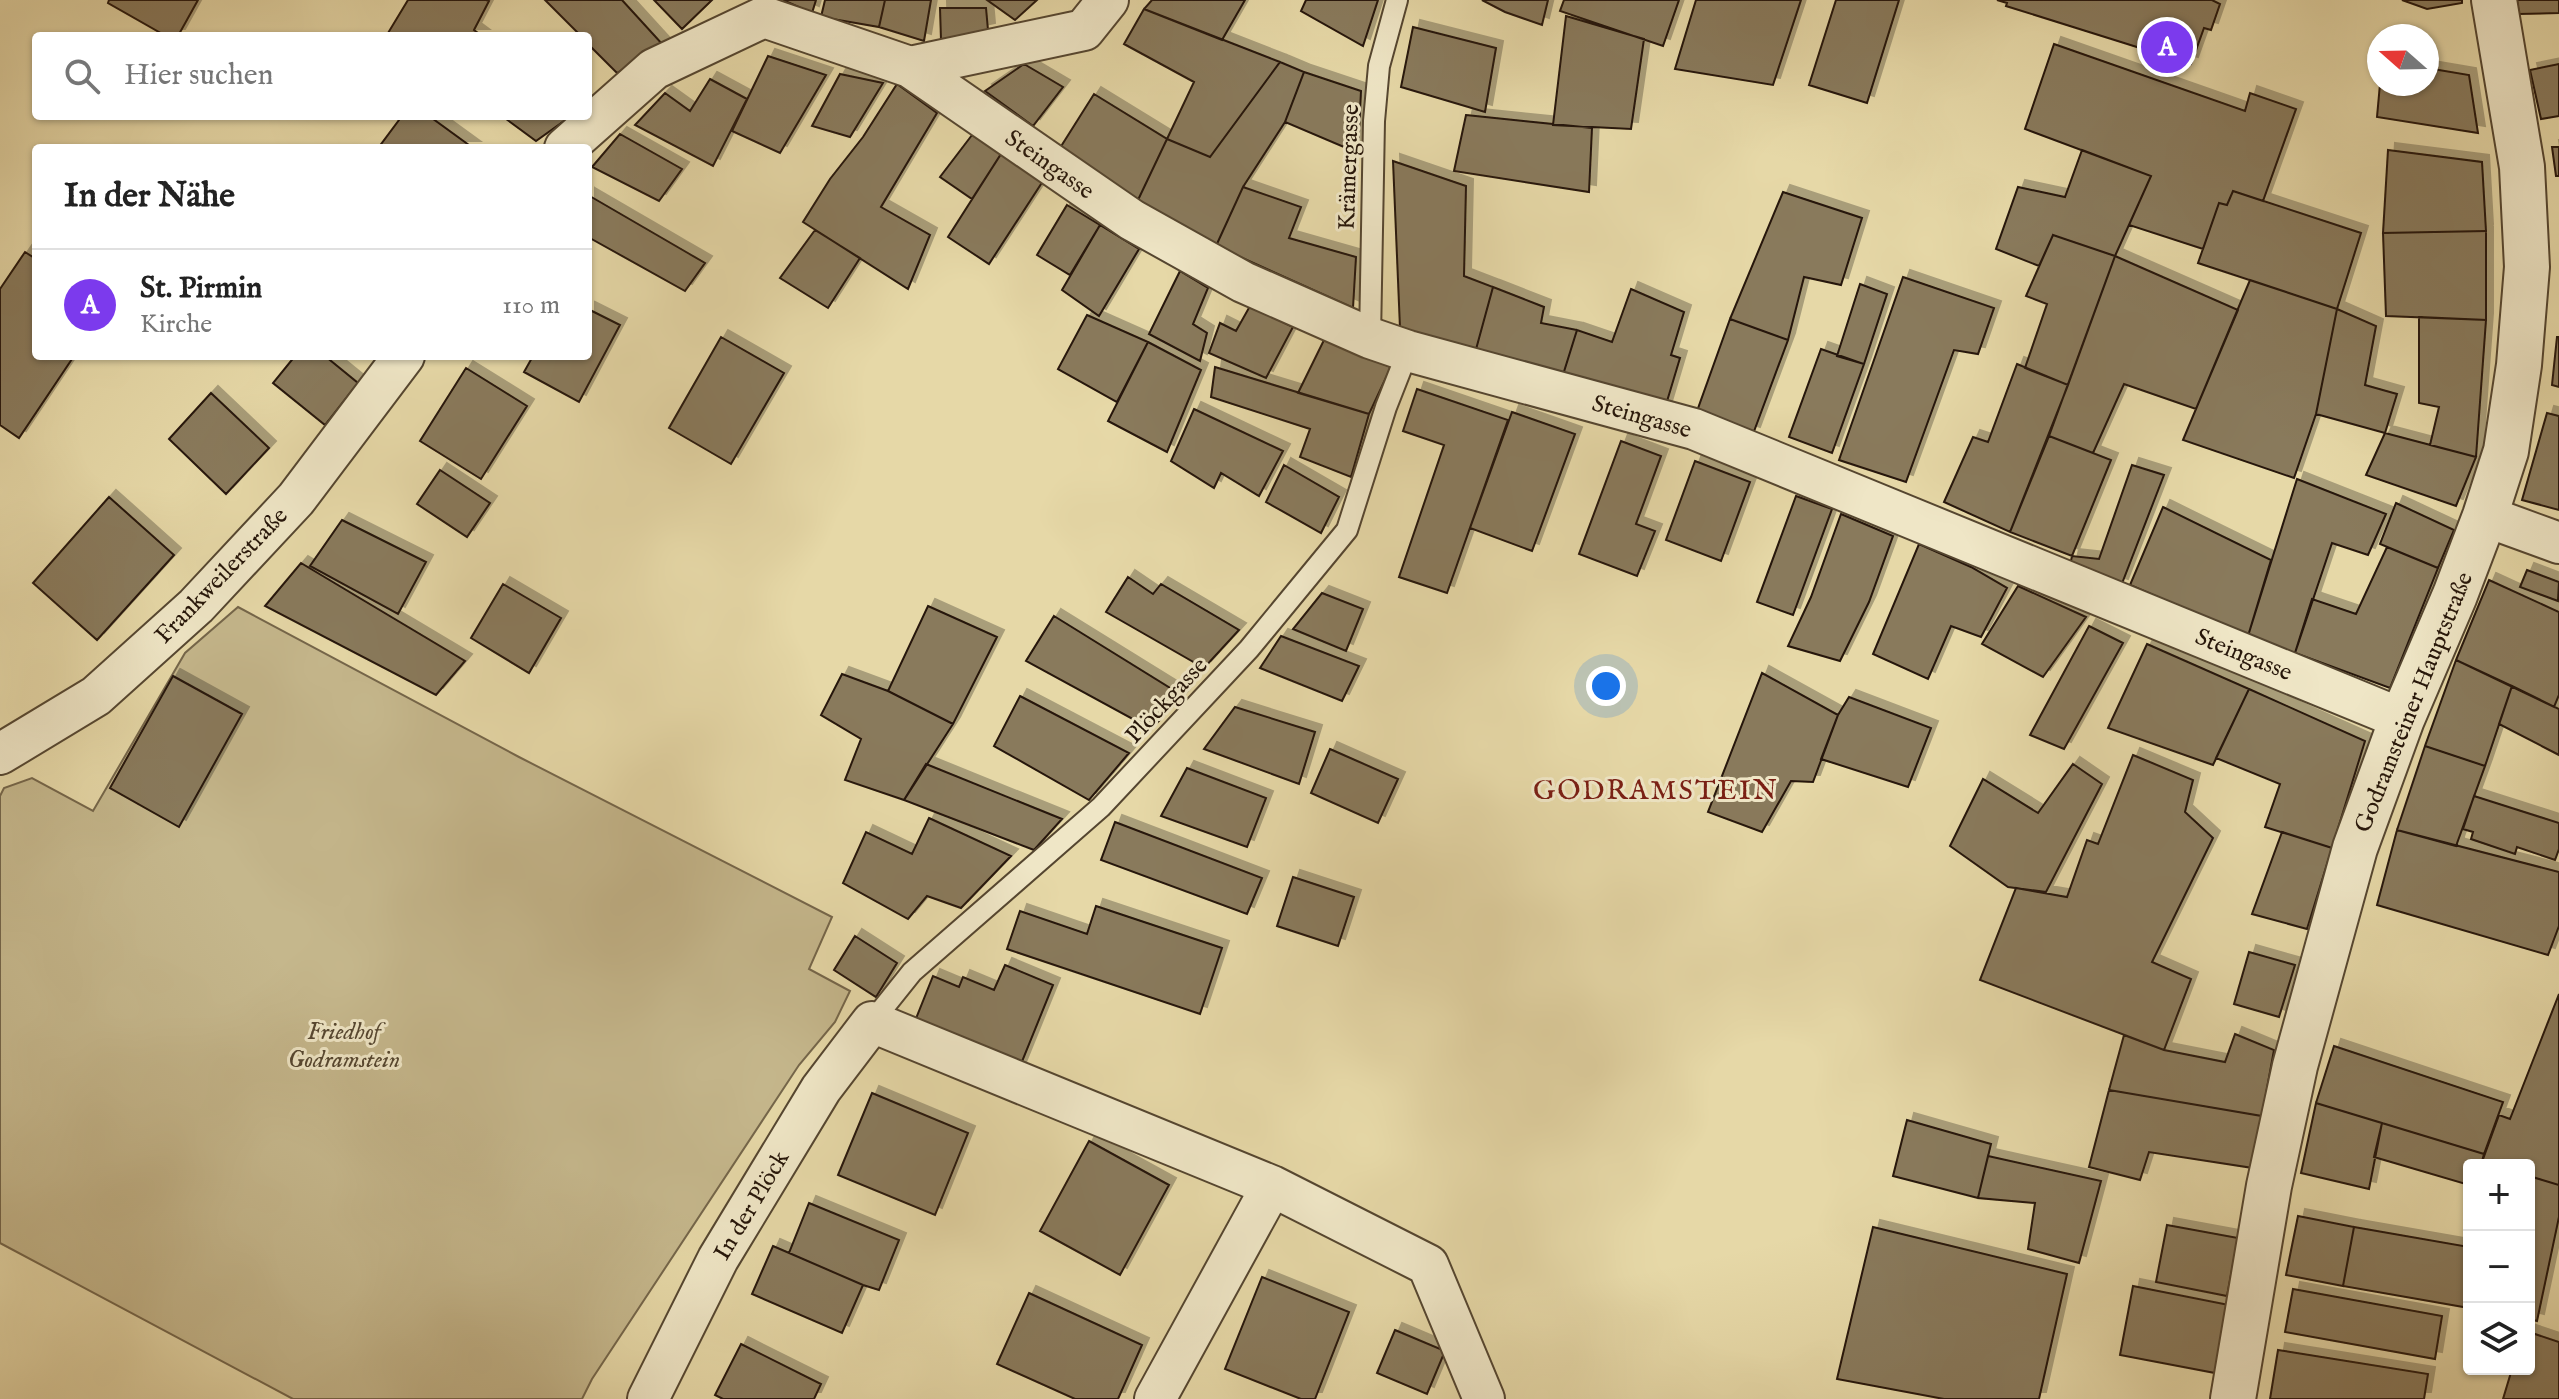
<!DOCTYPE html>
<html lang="de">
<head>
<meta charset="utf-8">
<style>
	body { margin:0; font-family:"IM FELL English",serif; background:#f2f2f2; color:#222 }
	.controls { position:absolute; right:24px; bottom:24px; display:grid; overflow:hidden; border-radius:8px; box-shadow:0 2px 6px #0004 }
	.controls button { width:72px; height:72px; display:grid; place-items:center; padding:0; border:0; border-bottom:2px solid #e0e0e0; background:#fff; color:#222; font:40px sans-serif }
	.compass { position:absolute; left:2367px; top:24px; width:72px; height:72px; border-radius:50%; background:#fff; box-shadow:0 2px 6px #0004; rotate:290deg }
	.you { position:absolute; left:1606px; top:686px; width:28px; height:28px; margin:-20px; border:6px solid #fff; border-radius:50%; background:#1a73e8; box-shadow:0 0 0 12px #1a73e833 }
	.badge { display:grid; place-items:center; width:52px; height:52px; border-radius:50%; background:#7c3aed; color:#fff; font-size:26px; font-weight:700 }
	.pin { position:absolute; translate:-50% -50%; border:4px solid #fff; box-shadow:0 2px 8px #0006 }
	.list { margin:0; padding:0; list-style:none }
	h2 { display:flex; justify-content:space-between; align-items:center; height:104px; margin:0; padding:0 32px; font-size:34px }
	h2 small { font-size:26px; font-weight:400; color:#767676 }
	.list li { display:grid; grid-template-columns:52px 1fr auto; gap:24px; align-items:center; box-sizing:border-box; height:112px; padding:0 32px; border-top:2px solid #e0e0e0 }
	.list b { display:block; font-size:30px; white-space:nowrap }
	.list p { margin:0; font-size:26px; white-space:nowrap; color:#767676 }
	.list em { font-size:26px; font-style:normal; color:#767676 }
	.icon { flex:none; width:44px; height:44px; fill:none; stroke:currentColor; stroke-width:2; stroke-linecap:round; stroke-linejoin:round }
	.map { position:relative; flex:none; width:2559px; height:1399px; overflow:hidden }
	.search { position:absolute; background:#fff; box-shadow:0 2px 6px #0004; left:32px; top:32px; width:560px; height:88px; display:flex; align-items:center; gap:20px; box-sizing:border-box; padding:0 28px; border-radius:8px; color:#767676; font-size:30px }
	.panel { position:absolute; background:#fff; box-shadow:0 2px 6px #0004; left:32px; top:144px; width:560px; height:216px; border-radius:8px }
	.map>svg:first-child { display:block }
	.green { fill:#c5b78c; stroke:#75664a; stroke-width:2 }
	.building { fill:#897a5b; stroke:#251509; stroke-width:2; filter:url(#shadow) }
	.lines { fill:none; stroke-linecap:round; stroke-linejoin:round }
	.service-casing { stroke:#554630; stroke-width:24 }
	.minor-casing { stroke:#554630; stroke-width:44 }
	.tertiary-casing { stroke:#554630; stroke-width:48 }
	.service { stroke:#efe6c6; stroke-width:20 }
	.minor { stroke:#efe6c6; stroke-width:40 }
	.tertiary { stroke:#efe6c6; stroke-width:44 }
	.labels { text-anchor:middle; stroke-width:6; stroke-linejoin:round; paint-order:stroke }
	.street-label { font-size:24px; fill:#251509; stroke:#efe6c6 }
	.park-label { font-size:24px; font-style:italic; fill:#554630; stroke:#efe6c6 }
	.quarter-label { font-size:28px; letter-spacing:2px; fill:#7a1f14; stroke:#efe6c6 }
</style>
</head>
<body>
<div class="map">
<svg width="2559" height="1399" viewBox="0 0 2559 1399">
	<defs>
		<filter id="shadow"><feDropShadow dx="7" dy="-7" stdDeviation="0" flood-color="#0004"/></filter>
	</defs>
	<rect width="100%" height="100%" fill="#e6d8a7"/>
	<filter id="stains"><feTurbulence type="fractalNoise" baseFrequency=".0025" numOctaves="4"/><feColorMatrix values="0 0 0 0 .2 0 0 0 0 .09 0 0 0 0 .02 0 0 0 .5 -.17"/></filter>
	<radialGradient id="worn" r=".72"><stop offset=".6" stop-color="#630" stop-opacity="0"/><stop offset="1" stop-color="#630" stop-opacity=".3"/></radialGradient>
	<path class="green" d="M238,607L519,757L832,917L809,969L850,991L835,1022L799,1065L592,1379L582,1399H293L0,1243V796L4,788L32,778L93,811L185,653Z"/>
	<path class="building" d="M109,0H198L178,36H166L108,3Z
		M408,0H486L489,1L474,30L482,36H391L388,33Z
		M545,0H622L664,46L617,73L588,44V36H581Z
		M654,0H712L682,29Z
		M783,0H816L812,13Z
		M825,0H885L879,27L821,17Z
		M885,0H931L924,41L879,27Z
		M987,0H1037L1015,20Z
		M1152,0H1245L1222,40L1144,9Z
		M1306,0H1378L1363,46L1301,11Z
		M1482,0H1548L1542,25L1505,12Z
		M1564,0H1679L1663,46L1560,11Z
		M1696,0H1801L1773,85L1675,69Z
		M1836,0H1899L1867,103L1809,85Z
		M1997,0H2212L2220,4L2211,30L2204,28L2191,64L2006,6L2007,3Z
		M2402,0H2462V3L2427,9Z
		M2517,0H2559V13L2519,14Z
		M940,8H986L988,30L941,40Z
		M1144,9L1280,62L1210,157L1167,139L1194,82L1124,44Z
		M1566,16L1644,39L1631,129L1553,125Z
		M1413,27L1496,48L1485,112L1401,87Z
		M2054,44L2245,111L2250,93L2296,109L2263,201L2233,191L2227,205L2219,203L2203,249L2129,225L2151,176L2025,129Z
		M768,56L826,75L780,153L732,131Z
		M1280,62L1304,72L1285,122L1243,187L1216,246L1138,200L1167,139L1210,157Z
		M1024,64L1063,87L1033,126L985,91Z
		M2559,64V116L2541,119L2530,70Z
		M2427,68L2469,75L2478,133L2377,117L2380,84H2427Z
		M1304,72L1361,91L1358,153L1285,122Z
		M840,74L883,83L850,137L812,126Z
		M710,79L747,99L713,166L635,125L665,93L690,111Z
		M897,84L937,113L881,207L930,235L908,289L803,222L830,179L863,137Z
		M1094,94L1167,139L1138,200L1060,148Z
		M1466,115L1592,128L1589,192L1454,171Z
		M402,116H429L473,148H381L379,147Z
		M502,116H571L536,141Z
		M620,134L682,169L659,201L592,167Z
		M972,135L1001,154L972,199L940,177Z
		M2552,147H2559V176H2556Z
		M2082,150L2151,176L2115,256L2053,235L2039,266L1996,249L2018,187L2065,197Z
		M2388,150L2482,162L2486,231L2383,233Z
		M1001,154L1043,181L989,264L948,237Z
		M1393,161L1466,186L1464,276L1493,287L1475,353L1400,328Z
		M1243,187L1301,207L1289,238L1356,257L1353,308L1216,246Z
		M2233,191L2361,233L2337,309L2198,263L2219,203L2227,205Z
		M1783,192L1862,218L1841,285L1804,277L1788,340L1730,319Z
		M588,195L705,263L685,291L588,237Z
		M1067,205L1100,225L1070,275L1037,255Z
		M1100,225L1139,249L1099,316L1062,290Z
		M815,230L860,258L828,308L780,278Z
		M2486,231V320L2386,316L2383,233Z
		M2053,235L2115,256L2068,385L2025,368L2047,304L2026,296Z
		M25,252L36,259V356H74L19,438L0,425V289Z
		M2115,256L2238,310L2196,409L2124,384L2093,453L2049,436Z
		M1180,271L1208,288L1193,324L1207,333L1200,361L1149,334Z
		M1903,277L1994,308L1978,354L1954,350L1906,482L1839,460Z
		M2250,280L2337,309L2316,414L2294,478L2183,440Z
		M1860,284L1887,294L1864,364L1837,356Z
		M1493,287L1544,307L1541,323L1577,330L1562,378L1475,353Z
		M1631,289L1684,312L1671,355L1680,358L1665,408L1562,378L1577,330L1612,342Z
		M1250,306L1293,327L1266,378L1209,353L1220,323L1236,331Z
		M588,309L620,325L579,402L524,372L533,356H588Z
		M2337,309L2376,326L2365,385L2397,394L2385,433L2316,414Z
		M1087,315L1148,342L1117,402L1058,369Z
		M2419,317L2486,320L2476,457L2430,445L2439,407L2419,403Z
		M1730,319L1788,340L1753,434L1696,414Z
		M721,337L784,373L731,464L669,428Z
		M2557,337H2559V387L2552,385Z
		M1324,340L1391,367L1369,414L1298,393Z
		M1148,342L1201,370L1167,452L1108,421Z
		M1821,349L1864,364L1832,453L1789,437Z
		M295,356H325L358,383L325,425L273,383Z
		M2017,364L2068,385L2010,532L1944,502L1973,437L1988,442Z
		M1215,367L1369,414L1351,477L1300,457L1310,429L1211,397Z
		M466,368L527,406L481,479L420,441Z
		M1417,389L1508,420L1447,593L1399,577L1444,445L1403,431Z
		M211,393L269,448L226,494L169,439Z
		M1194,409L1283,451L1259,496L1221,473L1214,488L1171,461Z
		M1512,412L1575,434L1532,551L1470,528Z
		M2547,413L2559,416V510L2522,500Z
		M2385,433L2476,457L2456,506L2366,475Z
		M2049,436L2111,460L2072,556L2010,532Z
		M1621,441L1661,456L1636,524L1655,531L1637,576L1579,554Z
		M1695,461L1750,482L1721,561L1666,540Z
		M1284,465L1339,497L1321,533L1266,502Z
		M2132,465L2164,475L2121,586L2069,570L2072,556L2099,559Z
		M440,470L490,503L467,537L417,504Z
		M2297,479L2386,514L2368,555L2332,543L2295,653L2248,636Z
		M1796,496L1832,509L1793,615L1757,602Z
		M109,497L174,555L97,640L33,583Z
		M2396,503L2454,530L2438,568L2380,544Z
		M2163,507L2271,560L2248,636L2130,585Z
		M1841,514L1893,536L1869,602L1840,661L1788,646L1811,597Z
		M342,520L426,562L398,614L310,566Z
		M1919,544L1971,567L2007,588L1981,637L1951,626L1928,679L1873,654Z
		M2387,547L2438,568L2390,688L2295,653L2312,599L2356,614Z
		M301,563L465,661L436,695L265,606Z
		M2527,570L2559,582L2558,601L2520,587Z
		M1128,577L1153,594L1161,584L1239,630L1204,668L1106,612Z
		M2489,580L2559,612V695L2554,707L2456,660Z
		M503,584L561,618L529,673L471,638Z
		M2018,586L2086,617L2043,677L1982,644Z
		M1322,593L1363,609L1346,651L1293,629Z
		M928,606L997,637L953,724L888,691Z
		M1054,616L1183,696L1151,729L1026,661Z
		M2089,626L2123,643L2064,749L2030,735Z
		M1281,636L1359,666L1342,701L1260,668Z
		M2147,644L2249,689L2213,765L2108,728Z
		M2456,660L2512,686L2485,766L2425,746Z
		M1762,673L1838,715L1813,782L1791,781L1762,832L1708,812Z
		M842,674L888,691L953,724L904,800L845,780L861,739L821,715Z
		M173,676L242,714L179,827L110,788Z
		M2512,686L2559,709V755L2499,724Z
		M2249,689L2365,741L2332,848L2265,827L2280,784L2216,758Z
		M1020,696L1129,753L1089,800L994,746Z
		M1849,697L1931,728L1908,787L1821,759L1838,715Z
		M1235,707L1315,732L1299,784L1204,749Z
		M2425,746L2485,766L2456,846L2397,830Z
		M1330,749L1398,779L1378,823L1311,793Z
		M2133,755L2193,780L2185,812L2213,838L2152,962L2191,979L2164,1050L1980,980L2016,888L2067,897L2087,840L2098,844Z
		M926,764L1062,819L1034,850L904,800Z
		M2073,764L2102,784L2046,892L2008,887L1950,846L1983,779L2038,813Z
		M1187,768L1266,798L1247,847L1161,816Z
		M2474,796L2559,823V849L2555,860L2517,847L2515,854L2471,839L2473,832L2463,829Z
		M929,818L1011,856L961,908L927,896L908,919L843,883L866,832L912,854Z
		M1115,822L1262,878L1247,914L1101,860Z
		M2397,830L2559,872V926L2548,955L2377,905Z
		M2282,832L2332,848L2307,929L2252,914Z
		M1293,877L1354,897L1338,946L1277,926Z
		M1096,906L1222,948L1200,1014L1007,949L1020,911L1087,934Z
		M855,936L897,963L876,997L834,970Z
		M2249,952L2295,965L2279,1017L2234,1004Z
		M1005,965L1053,985L1019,1069L913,1026L933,976L959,987L963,977L994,990Z
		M2559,994V1185L2529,1176V1165H2491L2482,1162L2499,1115L2510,1119Z
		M2235,1034L2274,1050L2262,1116L2109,1090L2124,1035L2164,1050L2225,1062Z
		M2334,1046L2503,1102L2484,1154L2316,1103Z
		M2109,1090L2262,1116L2253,1168L2149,1152L2140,1180L2089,1167Z
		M872,1093L968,1133L935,1215L838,1175Z
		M2316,1103L2382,1123L2369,1189L2301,1173Z
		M1907,1120L1991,1144L1978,1198L1893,1176Z
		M2382,1123L2484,1154L2481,1165H2469V1185L2374,1157Z
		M1089,1141L1169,1185L1120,1275L1040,1231Z
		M1988,1156L2101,1181L2079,1263L2028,1249L2035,1203L1978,1198Z
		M2529,1176L2559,1185V1217L2537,1321L2529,1319Z
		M809,1203L899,1240L879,1290L863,1285L789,1253Z
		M2298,1216L2354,1227L2343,1286L2286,1275Z
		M2167,1225L2238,1238L2227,1296L2156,1282Z
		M1873,1227L2067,1274L2039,1399H1944L1837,1379Z
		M2354,1227L2469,1247V1308L2343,1286Z
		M773,1246L863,1285L842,1333L752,1294Z
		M1262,1277L1349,1312L1315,1399H1301L1225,1369Z
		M2133,1286L2229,1305L2215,1373L2120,1355Z
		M2293,1289L2442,1316L2435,1359L2285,1332Z
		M1029,1293L1142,1345L1118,1399H1075L997,1364Z
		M1395,1330L1445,1351L1427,1394L1377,1373Z
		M2529,1332L2559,1342V1399H2503L2512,1369H2529Z
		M741,1344L821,1384L814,1399H723L715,1395Z
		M2278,1350L2428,1374L2424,1399H2270Z"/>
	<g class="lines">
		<defs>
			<path id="service" d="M1370,338L1374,121L1379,66L1397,0
				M872,1022L912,972L1101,807L1249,649L1347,530L1386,407L1408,351"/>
			<path id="minor" d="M910,67L1132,220L1243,282L1370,338L1408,351L1694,429L2402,719
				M565,148L654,69L764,17L910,67L1084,30L1108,0
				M2485,516L2559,543
				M0,754L96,696L196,606L296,499L404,356
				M648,1399L718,1259L821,1089L872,1022L1272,1186L1428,1265L1484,1399
				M1155,1399L1272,1186"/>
			<path id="tertiary" d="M2233,1399L2269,1186L2295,1066L2355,848L2402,719L2455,595L2485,516L2506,451L2519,365L2527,267L2522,167L2494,0"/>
		</defs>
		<use href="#service" class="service-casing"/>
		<use href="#minor" class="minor-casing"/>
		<use href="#tertiary" class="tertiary-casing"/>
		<use href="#service" class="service"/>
		<use href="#minor" class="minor"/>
		<use href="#tertiary" class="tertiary"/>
	</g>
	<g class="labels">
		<g class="street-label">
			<text transform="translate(1050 164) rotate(35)" y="8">Steingasse</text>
			<text transform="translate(1348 167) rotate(-88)" y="8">Krämergasse</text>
			<text transform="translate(1642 416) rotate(16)" y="8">Steingasse</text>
			<text transform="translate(221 575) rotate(-46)" y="8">Frankweilerstraße</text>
			<text transform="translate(2244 654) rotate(22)" y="8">Steingasse</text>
			<text transform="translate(1166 700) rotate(-47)" y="8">Plöckgasse</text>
			<text transform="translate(2413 702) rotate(-68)" y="8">Godramsteiner Hauptstraße</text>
			<text transform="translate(751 1205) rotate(-59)" y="8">In der Plöck</text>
		</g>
		<g class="park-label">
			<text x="344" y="1039">Friedhof<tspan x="344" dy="28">Godramstein</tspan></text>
		</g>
		<g class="quarter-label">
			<text x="1656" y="799">GODRAMSTEIN</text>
		</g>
	</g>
	<rect width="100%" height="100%" filter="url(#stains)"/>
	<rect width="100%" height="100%" fill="url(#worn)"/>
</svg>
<div class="controls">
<button>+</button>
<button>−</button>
<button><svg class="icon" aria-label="layers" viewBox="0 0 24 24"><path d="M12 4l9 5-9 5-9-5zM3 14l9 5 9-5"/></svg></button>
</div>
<svg class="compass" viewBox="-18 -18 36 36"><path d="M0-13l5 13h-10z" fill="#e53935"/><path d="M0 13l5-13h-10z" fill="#767676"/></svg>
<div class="you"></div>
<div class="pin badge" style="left:2167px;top:47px">A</div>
<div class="search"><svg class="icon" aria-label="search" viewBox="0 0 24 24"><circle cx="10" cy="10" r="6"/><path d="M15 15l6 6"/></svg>Hier suchen</div>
<section class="panel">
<h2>In der Nähe<small></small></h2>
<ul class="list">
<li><span class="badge">A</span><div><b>St. Pirmin</b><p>Kirche</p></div><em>110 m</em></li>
</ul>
</section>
</div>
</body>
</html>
